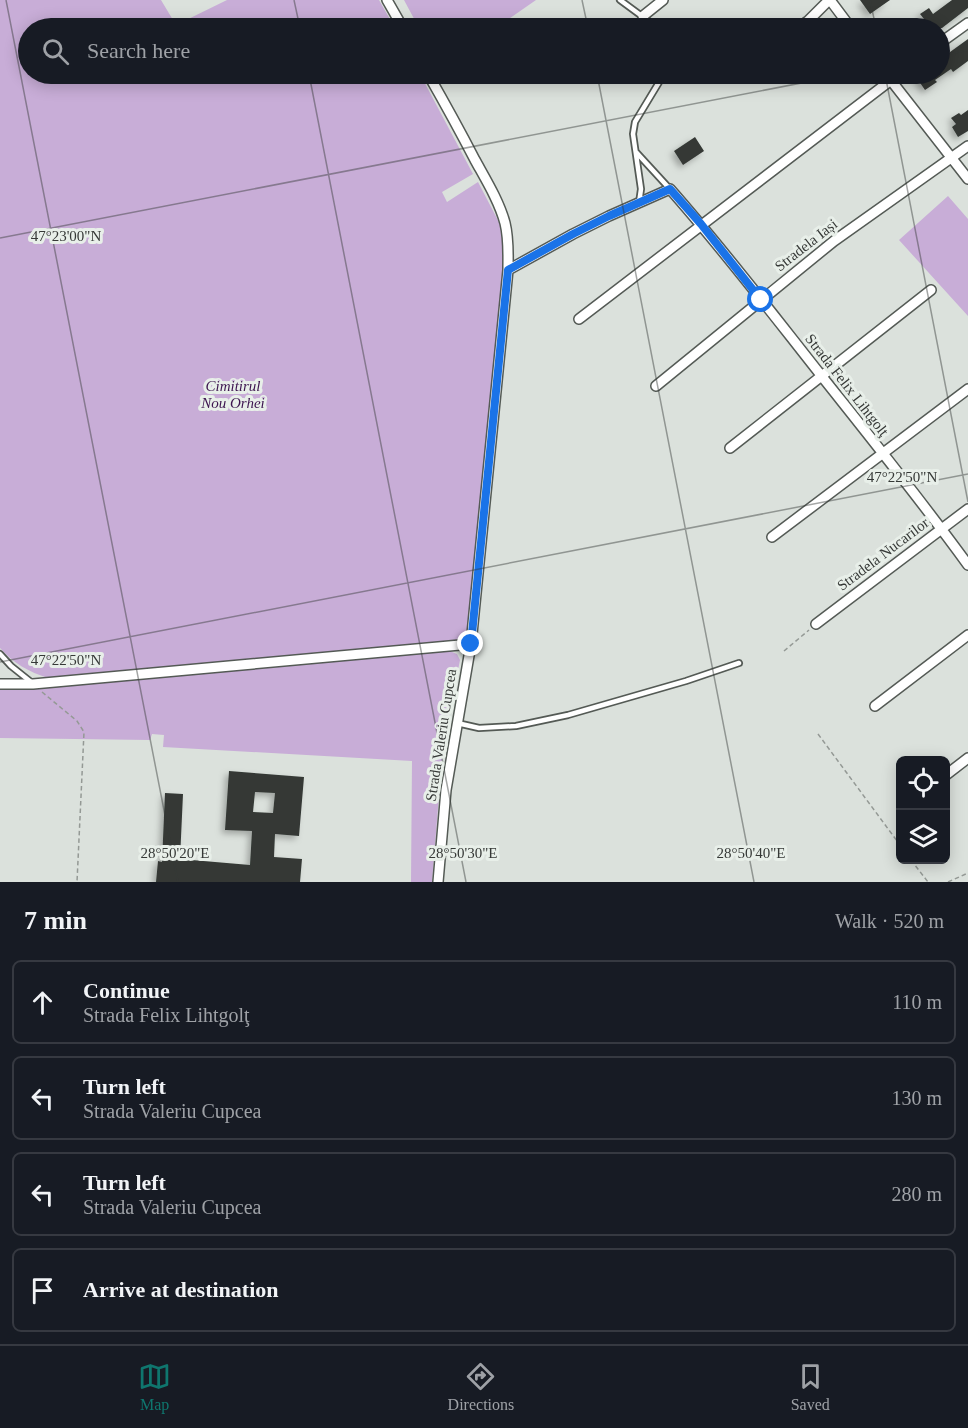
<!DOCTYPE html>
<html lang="en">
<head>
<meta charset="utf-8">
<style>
	body { margin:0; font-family:"Times New Roman",serif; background:#242831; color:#f1f3f6 }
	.controls { position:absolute; right:18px; bottom:18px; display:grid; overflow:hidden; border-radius:9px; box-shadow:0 3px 15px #0003 }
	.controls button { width:54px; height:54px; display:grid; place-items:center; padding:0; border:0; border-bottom:2px solid #363941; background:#171b24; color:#f1f3f6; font:30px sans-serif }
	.stop { position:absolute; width:18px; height:18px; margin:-14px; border:4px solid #1a73e8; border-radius:50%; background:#fff }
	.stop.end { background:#1a73e8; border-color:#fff; box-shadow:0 2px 6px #0008 }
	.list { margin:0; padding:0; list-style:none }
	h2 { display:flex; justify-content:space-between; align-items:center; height:78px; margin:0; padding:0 24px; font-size:26px }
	h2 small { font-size:20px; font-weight:400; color:#9ea1a6 }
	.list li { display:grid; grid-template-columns:39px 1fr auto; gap:18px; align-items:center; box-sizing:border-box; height:84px; margin:0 12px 12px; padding:0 12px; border:2px solid #363941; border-radius:9px }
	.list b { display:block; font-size:22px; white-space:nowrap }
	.list p { margin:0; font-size:20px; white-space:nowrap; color:#9ea1a6 }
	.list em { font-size:20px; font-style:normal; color:#9ea1a6 }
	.icon { flex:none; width:33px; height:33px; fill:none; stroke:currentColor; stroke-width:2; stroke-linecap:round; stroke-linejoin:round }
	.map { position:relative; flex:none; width:968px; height:882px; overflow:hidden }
	.search { position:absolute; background:#171b24; box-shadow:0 3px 15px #0003; left:18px; right:18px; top:18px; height:66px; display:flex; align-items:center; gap:15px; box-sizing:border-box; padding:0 21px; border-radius:33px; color:#9ea1a6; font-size:22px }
	.sheet { height:462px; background:#171b24 }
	nav { display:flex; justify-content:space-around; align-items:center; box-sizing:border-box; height:84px; border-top:2px solid #363941; background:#171b24; font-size:16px; color:#9ea1a6 }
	nav a { display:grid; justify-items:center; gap:3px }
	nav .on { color:#0f766e }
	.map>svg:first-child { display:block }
	.green { fill:#c8add7 }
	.building { fill:#343935; fill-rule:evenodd; filter:url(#shadow) }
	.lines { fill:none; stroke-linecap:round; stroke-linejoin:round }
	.lane-casing { stroke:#545a55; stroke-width:8 }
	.street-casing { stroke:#545a55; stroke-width:12 }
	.path { stroke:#949995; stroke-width:1.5; stroke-dasharray:4.5 3; stroke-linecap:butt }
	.lane { stroke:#fff; stroke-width:4.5 }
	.street { stroke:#fff; stroke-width:9 }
	.route { stroke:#1a73e8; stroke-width:8 }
	.ticks { fill:none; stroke:#363937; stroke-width:1.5; stroke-opacity:0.45 }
	.labels { text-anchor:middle; stroke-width:6; stroke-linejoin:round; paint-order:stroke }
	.street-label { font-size:15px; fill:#363937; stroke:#e8efe9 }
	.park-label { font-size:15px; font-style:italic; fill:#3d1550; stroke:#e8efe9 }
	.ticks-label { font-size:15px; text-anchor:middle; fill:#363937; stroke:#e8efe9; stroke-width:6; stroke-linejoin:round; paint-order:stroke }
</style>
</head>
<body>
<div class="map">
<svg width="968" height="882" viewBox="0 0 968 882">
	<defs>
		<filter id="shadow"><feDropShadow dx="-3.5" dy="3.5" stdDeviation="3" flood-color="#0004"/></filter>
	</defs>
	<rect width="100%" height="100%" fill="#dbe1dc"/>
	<path class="green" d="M0,0H161L176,25L227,0H379L395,28H28V74H420L473,174L442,192L447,202L478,182L502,228L504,245L498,335L469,625L465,634L453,642L48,678C29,672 13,663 0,648Z
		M404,0H536L496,28H419Z
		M948,196L968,219V316L899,240Z
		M447,650L457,654L460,660L443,746L432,882H411L412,761L163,747L164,735L152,734L150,740L0,738V688L40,687L290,666Z"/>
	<path class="building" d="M860,0H890L870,14Z
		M952,0H968V8L942,28H910L924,19L920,14L929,8L933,14Z
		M968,39V61L953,72L951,69L935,80L937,82L925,90L916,77L920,74H939V60Z
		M968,110V131L958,137L952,127L956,124L951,118L959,113L961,115Z
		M695,137L704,151L683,165L674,151Z
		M229,771L304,777L299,836L275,834L274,857L302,859L300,882H156L158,861L162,862L165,793L183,794L180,859L250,865L252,831L225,830ZM255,792L275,793L273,813L253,812Z"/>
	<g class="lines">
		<defs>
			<path id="lane" d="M620,0L658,28
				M636,152L669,188
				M639,203L641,189L633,134L635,122L664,74
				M0,654L11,666L31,682
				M457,723L479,728L516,726L568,715L686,681L739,663"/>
			<path id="street" d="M387,0L403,28
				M830,0L851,28
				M643,16L663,0
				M798,28L808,21L829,0
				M940,43L968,23
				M428,74C444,102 460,131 475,160C486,180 499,201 505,223C509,239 508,254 508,270L471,644L446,790L438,882
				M886,74L968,179
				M508,270L573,234L609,216L670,189C723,249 771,312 820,374C870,437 921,500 968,565
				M579,319L899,74
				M656,386L834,241L968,146
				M730,448L931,290
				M772,537L968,389
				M816,624L968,509
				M0,684H33L471,644
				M875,706L968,635
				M946,775L968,758"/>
		</defs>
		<use href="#lane" class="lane-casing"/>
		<use href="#street" class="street-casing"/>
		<path class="path" d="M784,651L809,630
			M42,692L77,721L84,732L77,882
			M818,734L900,845
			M911,860L928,882
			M948,882L968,873"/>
		<use href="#lane" class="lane"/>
		<use href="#street" class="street"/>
	</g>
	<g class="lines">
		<path class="route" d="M471,644L508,270L573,234L609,216L670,189L701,224L761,300"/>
	</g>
	<path class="ticks" d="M6,0L178,882M294,0L300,28M582,0L588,28M870,0L876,28M940,56L968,50M309,74L466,882M597,74L754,882M885,74L968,502M0,238L848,74M0,662L968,474"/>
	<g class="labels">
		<g class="street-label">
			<text transform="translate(806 245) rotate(-38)" y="5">Stradela Iași</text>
			<text transform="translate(847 385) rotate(52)" y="5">Strada Felix Lihtgolţ</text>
			<text transform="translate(883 554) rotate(-37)" y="5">Stradela Nucarilor</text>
			<text transform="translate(441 735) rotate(-81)" y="5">Strada Valeriu Cupcea</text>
		</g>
		<g class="park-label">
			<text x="233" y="391">Cimitirul<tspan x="233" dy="17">Nou Orhei</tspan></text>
		</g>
	</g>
	<g class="ticks-label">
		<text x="66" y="241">47°23'00"N</text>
		<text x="902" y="482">47°22'50"N</text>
		<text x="66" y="665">47°22'50"N</text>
		<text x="175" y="858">28°50'20"E</text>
		<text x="463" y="858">28°50'30"E</text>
		<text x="751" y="858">28°50'40"E</text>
	</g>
</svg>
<div class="controls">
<button><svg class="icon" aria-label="locate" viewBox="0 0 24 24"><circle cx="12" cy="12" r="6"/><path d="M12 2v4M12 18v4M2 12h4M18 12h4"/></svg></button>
<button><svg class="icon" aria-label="layers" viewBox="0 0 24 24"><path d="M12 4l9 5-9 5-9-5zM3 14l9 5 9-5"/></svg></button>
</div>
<div class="stop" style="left:761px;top:300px"></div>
<div class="stop end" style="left:471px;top:644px"></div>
<div class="search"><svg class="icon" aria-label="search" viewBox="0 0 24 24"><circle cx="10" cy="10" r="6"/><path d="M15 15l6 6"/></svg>Search here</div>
</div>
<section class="sheet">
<h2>7 min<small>Walk · 520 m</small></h2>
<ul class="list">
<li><svg class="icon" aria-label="ahead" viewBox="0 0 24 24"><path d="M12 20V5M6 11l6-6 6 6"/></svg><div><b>Continue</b><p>Strada Felix Lihtgolţ</p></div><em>110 m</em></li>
<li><svg class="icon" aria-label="left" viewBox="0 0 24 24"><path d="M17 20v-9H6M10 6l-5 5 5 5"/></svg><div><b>Turn left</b><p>Strada Valeriu Cupcea</p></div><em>130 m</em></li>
<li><svg class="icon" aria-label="left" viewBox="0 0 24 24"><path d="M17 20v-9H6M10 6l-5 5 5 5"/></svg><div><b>Turn left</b><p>Strada Valeriu Cupcea</p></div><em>280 m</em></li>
<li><svg class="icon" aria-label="arrive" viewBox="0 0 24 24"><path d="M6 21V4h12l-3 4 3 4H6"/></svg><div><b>Arrive at destination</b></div></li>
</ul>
</section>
<nav>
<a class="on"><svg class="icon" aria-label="map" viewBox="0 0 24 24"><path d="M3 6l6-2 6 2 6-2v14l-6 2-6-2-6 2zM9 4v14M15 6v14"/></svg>Map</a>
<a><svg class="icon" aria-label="directions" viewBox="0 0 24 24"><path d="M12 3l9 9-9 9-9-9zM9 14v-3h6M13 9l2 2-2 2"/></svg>Directions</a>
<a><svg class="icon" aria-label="saved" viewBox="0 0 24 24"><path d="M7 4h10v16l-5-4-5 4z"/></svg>Saved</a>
</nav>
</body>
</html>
